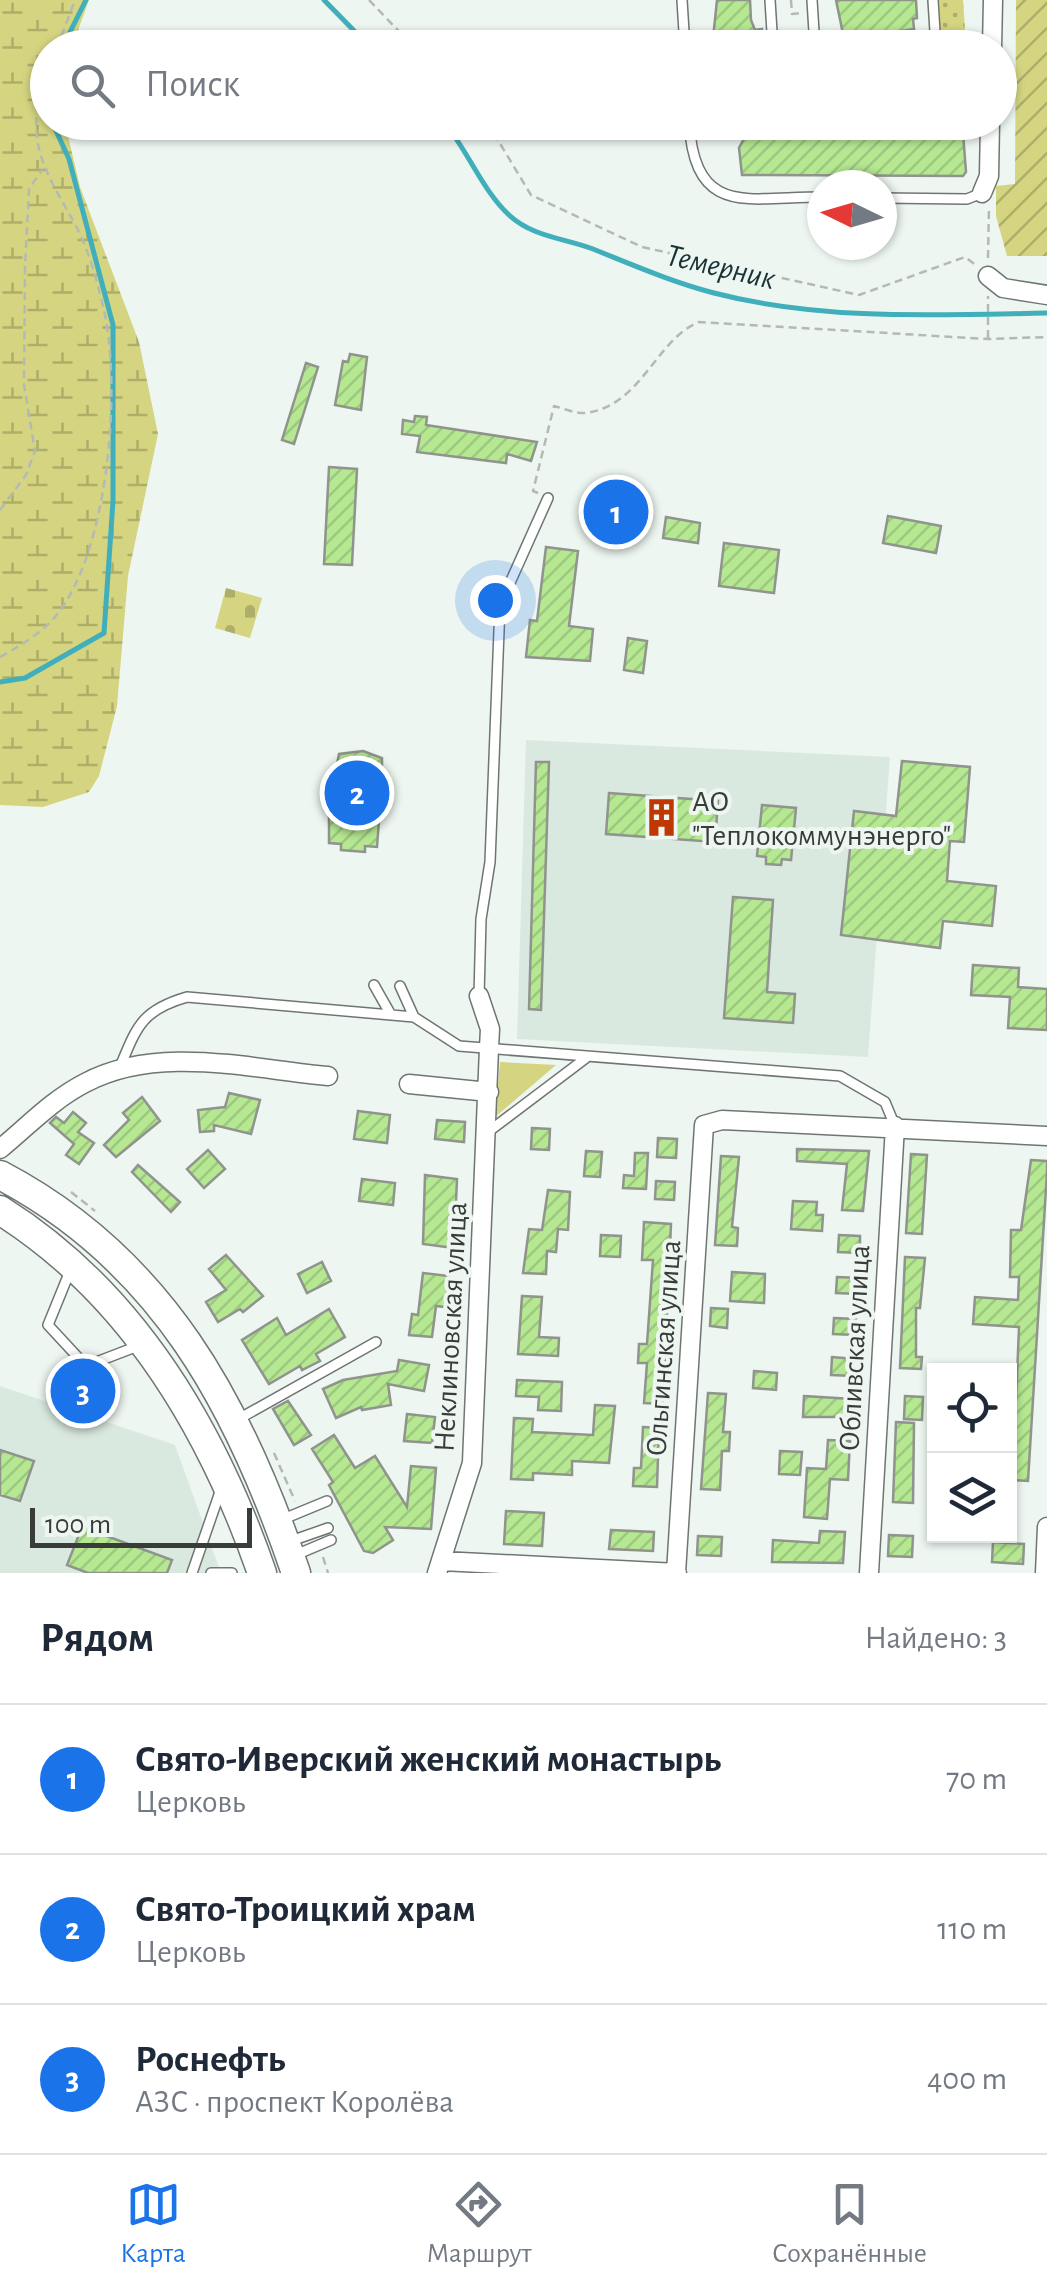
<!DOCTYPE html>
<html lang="ru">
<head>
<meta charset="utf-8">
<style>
	body { margin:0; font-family:"Alegreya Sans",sans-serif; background:#f6f6f7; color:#1f2937 }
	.controls { position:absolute; right:30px; bottom:30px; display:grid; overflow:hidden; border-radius:0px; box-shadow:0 2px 8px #0004 }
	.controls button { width:90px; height:90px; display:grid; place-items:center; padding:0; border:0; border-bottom:2px solid #e0e1e3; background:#fff; color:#1f2937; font:50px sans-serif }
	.compass { position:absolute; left:807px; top:170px; width:90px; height:90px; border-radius:50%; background:#fff; box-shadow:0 2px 8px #0004; rotate:275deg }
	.scale { position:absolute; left:30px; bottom:25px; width:222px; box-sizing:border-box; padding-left:10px; border:5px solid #393d3a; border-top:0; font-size:28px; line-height:35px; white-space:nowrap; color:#393d3a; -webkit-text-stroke:8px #edf6f0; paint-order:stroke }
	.you { position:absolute; left:495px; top:600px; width:35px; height:35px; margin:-25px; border:8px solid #fff; border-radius:50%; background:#1a73e8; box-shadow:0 0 0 15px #1a73e833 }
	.badge { display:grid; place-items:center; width:65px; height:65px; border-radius:50%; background:#1a73e8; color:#fff; font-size:32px; font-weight:700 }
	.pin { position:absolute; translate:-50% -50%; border:5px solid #fff; box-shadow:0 2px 10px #0006 }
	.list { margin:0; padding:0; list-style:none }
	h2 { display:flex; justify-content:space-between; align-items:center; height:130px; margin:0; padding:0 40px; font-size:42px }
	h2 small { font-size:32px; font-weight:400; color:#747a83 }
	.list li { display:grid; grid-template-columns:65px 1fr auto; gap:30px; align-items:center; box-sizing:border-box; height:150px; padding:0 40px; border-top:2px solid #e0e1e3 }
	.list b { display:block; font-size:38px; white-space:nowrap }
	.list p { margin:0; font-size:32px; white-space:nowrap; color:#747a83 }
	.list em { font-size:32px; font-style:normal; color:#747a83 }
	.icon { flex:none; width:55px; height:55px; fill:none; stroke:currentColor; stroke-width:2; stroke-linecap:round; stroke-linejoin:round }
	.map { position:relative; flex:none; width:1047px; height:1573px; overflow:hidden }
	.search { position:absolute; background:#fff; box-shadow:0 2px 8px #0004; left:30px; right:30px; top:30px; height:110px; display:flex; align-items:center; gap:25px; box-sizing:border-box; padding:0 35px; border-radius:55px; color:#747a83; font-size:38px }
	.sheet { height:580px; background:#fff }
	nav { display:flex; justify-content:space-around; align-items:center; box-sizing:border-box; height:140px; border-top:2px solid #e0e1e3; background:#fff; font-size:28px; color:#747a83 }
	nav a { display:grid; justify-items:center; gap:5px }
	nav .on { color:#1a73e8 }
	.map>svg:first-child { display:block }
	.built { fill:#dae9df }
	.grass { fill:#d5d581 }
	.wetland { fill:url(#wetland-marsh) }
	.cemetery { fill:url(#cemetery-stones) }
	.park { fill:url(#park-dots) }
	.garden { fill:url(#garden-furrows) }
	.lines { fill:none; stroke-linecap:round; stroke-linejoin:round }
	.stream { stroke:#41afbb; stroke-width:5 }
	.building { fill:url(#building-hatch); stroke:#8f948d; stroke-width:2.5 }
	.lane-casing { stroke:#6f7671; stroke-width:12 }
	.street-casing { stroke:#6f7671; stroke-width:21 }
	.primary-casing { stroke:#6f7671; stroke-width:31 }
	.path { stroke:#b3bab5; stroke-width:2.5; stroke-dasharray:8 5; stroke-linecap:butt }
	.lane { stroke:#fff; stroke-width:9 }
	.street { stroke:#fff; stroke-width:18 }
	.primary { stroke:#fff; stroke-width:28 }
	.labels { text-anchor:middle; stroke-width:8; stroke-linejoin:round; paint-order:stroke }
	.poi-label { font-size:30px; fill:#393d3a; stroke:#edf6f0; text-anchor:start }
	.street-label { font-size:30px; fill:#393d3a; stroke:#edf6f0 }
	.water-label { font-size:32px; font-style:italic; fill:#193235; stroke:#edf6f0 }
</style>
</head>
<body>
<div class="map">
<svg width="1047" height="1573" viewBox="0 0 1047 1573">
	<defs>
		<pattern id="wetland-marsh" width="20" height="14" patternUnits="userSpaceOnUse" patternTransform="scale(2.5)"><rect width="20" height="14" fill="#d5d581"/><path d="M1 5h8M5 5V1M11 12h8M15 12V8" fill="none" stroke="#aeae6b"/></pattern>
		<pattern id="cemetery-stones" width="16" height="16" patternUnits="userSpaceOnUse" patternTransform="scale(2.5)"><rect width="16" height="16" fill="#d5d581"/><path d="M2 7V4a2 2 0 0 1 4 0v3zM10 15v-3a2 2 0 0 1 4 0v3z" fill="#aeae6b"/></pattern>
		<pattern id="park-dots" width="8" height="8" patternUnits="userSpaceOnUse" patternTransform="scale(2.5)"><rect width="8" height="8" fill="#d5d581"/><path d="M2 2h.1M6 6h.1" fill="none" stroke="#aeae6b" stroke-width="1.8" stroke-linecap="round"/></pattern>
		<pattern id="garden-furrows" width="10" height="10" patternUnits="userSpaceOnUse" patternTransform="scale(2.5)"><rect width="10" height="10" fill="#d5d581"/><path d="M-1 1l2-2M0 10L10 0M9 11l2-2" fill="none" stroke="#aeae6b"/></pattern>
		<pattern id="building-hatch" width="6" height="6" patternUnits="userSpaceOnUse" patternTransform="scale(2.5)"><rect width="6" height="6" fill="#b6e892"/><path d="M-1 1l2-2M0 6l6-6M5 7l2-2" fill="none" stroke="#9dc87f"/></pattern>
	</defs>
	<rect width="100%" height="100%" fill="#edf6f0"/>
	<path class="built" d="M526,740L890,757L868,1057L517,1039Z
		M0,1386L175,1445L221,1573H0Z"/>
	<path class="grass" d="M500,1062L556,1065L495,1117Z"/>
	<path class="wetland" d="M0,0H89L72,47L48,48V122L65,123L80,187L139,342L158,434L128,576L117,706L99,776L89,792L43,807L0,805Z"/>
	<path class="cemetery" d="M226,588L262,598L250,638L215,628Z"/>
	<path class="park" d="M939,0H963L966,44L941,46Z"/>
	<path class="garden" d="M1016,0H1047V256H1007L996,216V186L1015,184Z"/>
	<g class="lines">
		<path class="stream" d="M324,0L371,48
			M62,48L86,0
			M48,97V113
			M444,122C468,151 482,190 509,215C533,237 564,238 593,249C633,265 672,282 714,293C822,321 937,315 1047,313
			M0,682L25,678L104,633L113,501V325L69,159L52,122"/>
	</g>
	<path class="building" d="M717,0H750L751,20L755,30L762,29L763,48H712Z
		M836,0H916L917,18L913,19L914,29L866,36V33L843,34Z
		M749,129L963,133L966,172L963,176L742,175L739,148Z
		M350,354L367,357L361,410L335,405L343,361L348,362Z
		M306,363L318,367L294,444L282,440Z
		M415,416L427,417L426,425L537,442L531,461L507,454L506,463L417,452L420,436L402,434L403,420L414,422Z
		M329,467L357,469L352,565L324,564Z
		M888,516L941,526L936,553L883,543Z
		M666,517L700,523L698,543L663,538Z
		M724,543L779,550L774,593L719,586Z
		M546,547L578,551L569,626L593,629L590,661L526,657L530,620L537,621Z
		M628,638L647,641L643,673L624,670Z
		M363,751L382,758V783L387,784L386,808L380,807L377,847L365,846V852L341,850V844L329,843V779H334L339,754Z
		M902,761L970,767L964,842L950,841L947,881L996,886L992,926L943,921L940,948L841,935L854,811L896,816Z
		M536,762H549L541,1010L529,1009Z
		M609,793L718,801L715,842L606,834Z
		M762,805L796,808L791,860L782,859L781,865L766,864V857L757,856Z
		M733,897L773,900L767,992L795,994L793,1023L724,1018Z
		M973,965L1019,968L1018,987L1047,989V1030L1008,1028L1010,997L971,995Z
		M229,1093L260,1100L251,1134L214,1125V1131L200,1132L198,1110L225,1107Z
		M142,1097L160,1121L116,1157L104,1145L129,1120L123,1113Z
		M358,1111L390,1115L387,1143L354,1139Z
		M73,1112L86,1123L78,1132L94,1143L79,1164L66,1155L74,1144L50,1123L56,1117L64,1123Z
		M437,1120L465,1122L464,1142L435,1139Z
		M532,1128L550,1129L549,1150L531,1149Z
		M658,1138L677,1139L676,1158L657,1157Z
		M797,1149L869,1151L863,1211L842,1210L847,1164L797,1161Z
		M208,1150L225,1169L204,1188L187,1169Z
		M586,1151L602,1152L600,1177L584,1176Z
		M635,1153H648L646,1189L623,1188L624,1175L634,1176Z
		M911,1154L927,1155L922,1234L906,1233Z
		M721,1156L739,1157L732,1227L738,1228L737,1246L715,1245Z
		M1031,1160L1047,1161V1172L1028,1481L1012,1480L1015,1415H1010V1400L1016,1401L1019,1327L973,1324L975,1297L1018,1300L1019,1277H1010L1011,1230H1021Z
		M138,1165L180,1202L171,1212L132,1172Z
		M425,1175L457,1179L454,1248L423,1244Z
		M362,1179L395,1183L393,1205L359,1201Z
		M656,1181L675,1182L674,1200L655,1199Z
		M548,1190L570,1192L568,1230L558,1229L556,1252L547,1251L546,1274L523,1273L529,1229L542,1230Z
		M793,1201L817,1202L816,1215H823L822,1231L791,1229Z
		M644,1222L671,1224L663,1404L644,1403L647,1363H638L639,1344H647L653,1260H642Z
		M601,1235L621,1236L620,1257L600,1256Z
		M839,1235L860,1236V1253L838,1252Z
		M226,1255L263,1296L243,1312L240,1309L218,1322L206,1302L226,1290L209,1269Z
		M905,1257L925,1258L920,1308H916V1357H922L921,1369L900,1368Z
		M322,1262L331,1281L307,1293L298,1274Z
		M732,1272L765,1274L764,1303L730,1301Z
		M423,1273L449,1276L445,1307L436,1306L432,1337L409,1335L412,1314L418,1315Z
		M837,1277L859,1278L858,1294L836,1293Z
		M522,1296L542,1297L539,1337L559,1338L558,1356L518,1354Z
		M711,1308L728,1309L727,1328L710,1326Z
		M329,1309L345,1337L316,1354L320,1361L302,1370L300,1366L269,1384L242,1340L277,1318L286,1335Z
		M834,1318L856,1319L855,1335L833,1334Z
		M832,1357L854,1359L853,1376L831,1375Z
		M399,1360L429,1365L424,1391L388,1384L391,1405L362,1410L361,1407L336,1418L323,1389L343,1380L397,1371Z
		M101,1371L118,1392L95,1412L77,1391Z
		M754,1371L777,1373L776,1390L753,1388Z
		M517,1380L562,1382L561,1411L538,1410L539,1397L516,1396Z
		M708,1393L726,1394L723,1432H730L729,1451H722L720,1490L701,1489Z
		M804,1396L852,1399L851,1417H803Z
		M905,1396L923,1397L922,1420L904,1419Z
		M288,1401L311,1435L294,1445L273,1409Z
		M595,1405L615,1406L609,1463L572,1461V1475L533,1473V1480L511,1479L514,1418L533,1419L532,1432L593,1435Z
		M407,1414L435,1417L432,1443L404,1441Z
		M896,1422L914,1423L913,1503L893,1502Z
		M643,1427L659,1428L657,1487L633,1486L634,1468H641Z
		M334,1435L355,1468L375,1456L407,1507L411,1466L436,1468L431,1529L385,1527L393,1540L373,1553L364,1551L329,1485L333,1482L312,1449Z
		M828,1440L850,1441L848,1480L830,1479L827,1519L804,1517L807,1468L826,1469Z
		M0,1450L34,1461L20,1501L0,1495Z
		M780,1451L802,1452L800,1475L779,1474Z
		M506,1511L544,1513L542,1546L504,1544Z
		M82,1527L172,1560L167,1573H88L67,1565Z
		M611,1530L654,1532L653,1551L609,1549Z
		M820,1531L845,1532L843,1563L772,1562L773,1540L819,1543Z
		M889,1535L913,1536L912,1557L888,1556Z
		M698,1536L722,1537L721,1556L697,1555Z
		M993,1542L1024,1544L1023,1564L992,1562Z"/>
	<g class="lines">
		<defs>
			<path id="lane" d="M682,0L685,48
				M770,0L773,48
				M812,0L815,48
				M933,0L936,48
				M689,122C695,218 747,197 822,197
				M882,198L967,199L982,193
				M374,985L391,1015
				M400,986L414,1017
				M479,996L481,919L490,862L500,605L548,498
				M120,1067C137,1026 142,1010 187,997L414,1017L459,1046L840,1076L885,1102L895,1126
				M488,1132L586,1058
				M70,1271L48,1325L86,1366L138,1346
				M235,1421L376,1342
				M281,1520L327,1501
				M288,1542L328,1528
				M293,1556L331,1540
				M192,1573L221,1489
				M211,1573H232"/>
			<path id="street" d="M992,48L993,0
				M982,193L989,176L990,122
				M988,276L1003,288L1047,295
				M409,1084L489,1092
				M0,1149C28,1126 52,1100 85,1083C157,1044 250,1069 328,1076
				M442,1561L677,1573
				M437,1573L472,1463L489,1048L490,1029L479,996
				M676,1573L704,1125L722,1120L1047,1136
				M869,1573L895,1126
				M1045,1573L1047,1527"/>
			<path id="primary" d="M0,1175C162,1260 239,1405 296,1573
				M0,1210C132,1293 212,1429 262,1573"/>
		</defs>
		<use href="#lane" class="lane-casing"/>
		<use href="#street" class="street-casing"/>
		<use href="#primary" class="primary-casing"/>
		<path class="path" d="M369,0L415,48
			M791,0L792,14L801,13
			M57,48L75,0
			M487,122L531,195L642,247L859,295L965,257L977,266
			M988,258L989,206
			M988,338V296
			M538,493L533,491L554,406C563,408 576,414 585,413C641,407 656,339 699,322L988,339L1047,337
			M0,510L26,475L35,451L24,385L25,267L29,189L42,170
			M0,657C20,646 40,634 55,617C108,554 121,394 105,315C99,288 90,253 77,228C45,169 21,141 48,73
			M71,1192L95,1211
			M274,1453L295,1501
			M323,1557L328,1573"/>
		<use href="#lane" class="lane"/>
		<use href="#street" class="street"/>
		<use href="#primary" class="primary"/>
	</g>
	<defs>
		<symbol id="building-bare" viewBox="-9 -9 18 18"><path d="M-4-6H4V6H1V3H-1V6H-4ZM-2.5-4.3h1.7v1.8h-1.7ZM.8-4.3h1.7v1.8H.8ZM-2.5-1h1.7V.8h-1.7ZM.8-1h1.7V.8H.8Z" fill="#bf3702" stroke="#edf6f0" stroke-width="2.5" paint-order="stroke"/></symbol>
	</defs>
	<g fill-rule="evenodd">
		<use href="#building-bare" x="634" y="790" width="55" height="55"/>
	</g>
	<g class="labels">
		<g class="poi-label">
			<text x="692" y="811">АО<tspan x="692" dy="34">"Теплокоммунэнерго"</tspan></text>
		</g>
		<g class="street-label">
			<text transform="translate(450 1327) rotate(-87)" y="10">Неклиновская улица</text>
			<text transform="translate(663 1348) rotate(-86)" y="10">Ольгинская улица</text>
			<text transform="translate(854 1348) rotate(-87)" y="10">Обливская улица</text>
		</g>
		<g class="water-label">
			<text transform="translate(721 266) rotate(13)" y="11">Темерник</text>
		</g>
	</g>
</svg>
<div class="controls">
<button><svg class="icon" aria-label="locate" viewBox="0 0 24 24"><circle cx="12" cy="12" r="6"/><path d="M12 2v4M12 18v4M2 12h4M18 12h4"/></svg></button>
<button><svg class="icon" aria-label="layers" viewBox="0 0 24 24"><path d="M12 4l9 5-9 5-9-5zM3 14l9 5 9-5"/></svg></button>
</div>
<svg class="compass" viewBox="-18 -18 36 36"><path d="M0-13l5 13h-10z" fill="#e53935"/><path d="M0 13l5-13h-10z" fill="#747a83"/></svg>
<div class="scale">100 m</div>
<div class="you"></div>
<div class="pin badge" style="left:616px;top:512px">1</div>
<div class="pin badge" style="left:357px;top:793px">2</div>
<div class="pin badge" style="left:83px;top:1391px">3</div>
<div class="search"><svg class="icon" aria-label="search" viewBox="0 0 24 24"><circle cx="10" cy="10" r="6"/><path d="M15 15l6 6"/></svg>Поиск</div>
</div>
<section class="sheet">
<h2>Рядом<small>Найдено: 3</small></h2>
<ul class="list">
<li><span class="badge">1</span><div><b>Свято-Иверский женский монастырь</b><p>Церковь</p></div><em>70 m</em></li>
<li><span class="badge">2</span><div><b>Свято-Троицкий храм</b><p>Церковь</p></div><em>110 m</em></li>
<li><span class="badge">3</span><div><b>Роснефть</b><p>АЗС · проспект Королёва</p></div><em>400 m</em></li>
</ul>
</section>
<nav>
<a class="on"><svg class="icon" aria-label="map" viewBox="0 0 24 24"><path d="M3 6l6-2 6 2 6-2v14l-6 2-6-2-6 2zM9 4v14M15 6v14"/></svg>Карта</a>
<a><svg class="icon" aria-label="directions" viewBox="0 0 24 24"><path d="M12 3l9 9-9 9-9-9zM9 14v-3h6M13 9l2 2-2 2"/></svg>Маршрут</a>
<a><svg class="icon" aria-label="saved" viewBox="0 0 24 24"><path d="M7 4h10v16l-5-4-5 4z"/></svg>Сохранённые</a>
</nav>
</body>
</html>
